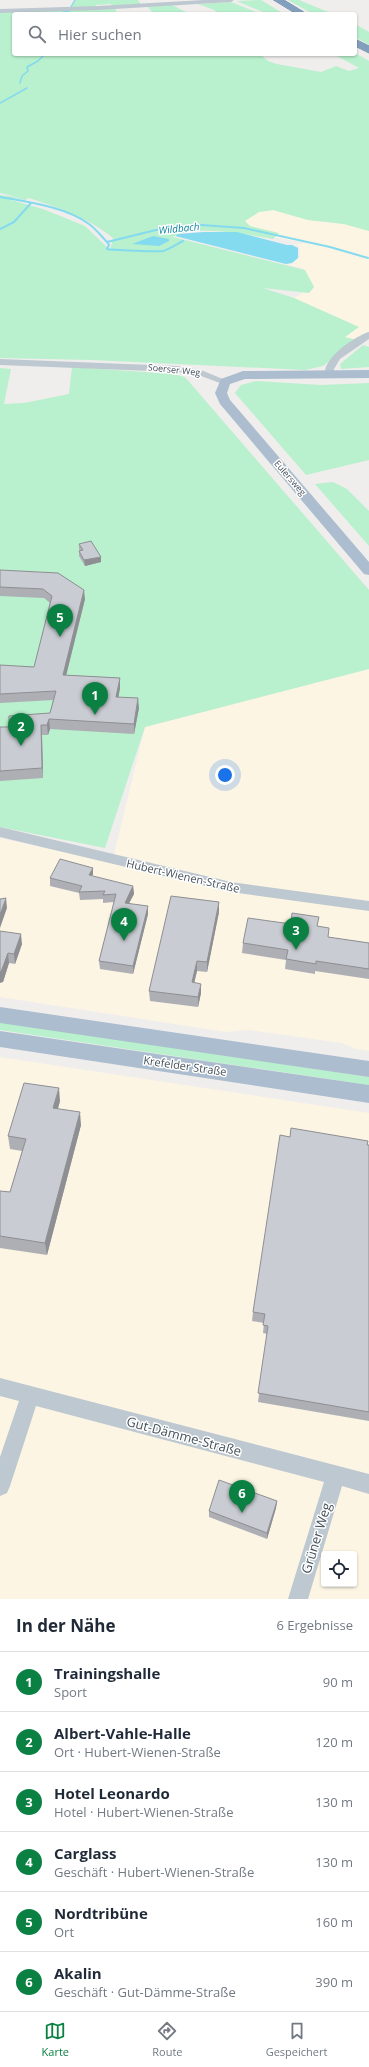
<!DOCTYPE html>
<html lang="de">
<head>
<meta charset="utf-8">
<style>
	body { margin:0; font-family:"Open Sans",sans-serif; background:#f6f6f7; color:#1f2937 }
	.controls { position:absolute; right:12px; bottom:12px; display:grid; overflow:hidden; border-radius:4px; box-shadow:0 1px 3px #0004 }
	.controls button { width:36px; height:36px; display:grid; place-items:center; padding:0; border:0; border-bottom:1px solid #e0e1e3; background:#fff; color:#1f2937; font:20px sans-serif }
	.you { position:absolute; left:225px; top:775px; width:14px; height:14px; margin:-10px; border:3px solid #fff; border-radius:50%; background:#1a73e8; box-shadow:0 0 0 6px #1a73e833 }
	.badge { display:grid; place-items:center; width:26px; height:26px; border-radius:50%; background:#0b8043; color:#fff; font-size:13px; font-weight:700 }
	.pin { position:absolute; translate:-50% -33px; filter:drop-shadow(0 1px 2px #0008) }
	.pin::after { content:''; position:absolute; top:21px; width:14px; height:12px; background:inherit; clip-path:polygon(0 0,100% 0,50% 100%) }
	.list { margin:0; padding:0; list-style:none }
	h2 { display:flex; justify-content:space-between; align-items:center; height:52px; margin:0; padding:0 16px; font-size:17px }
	h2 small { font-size:13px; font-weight:400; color:#747a83 }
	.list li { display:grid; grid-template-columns:26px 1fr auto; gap:12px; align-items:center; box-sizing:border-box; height:60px; padding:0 16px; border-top:1px solid #e0e1e3 }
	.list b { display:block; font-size:15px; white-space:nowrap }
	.list p { margin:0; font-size:13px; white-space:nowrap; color:#747a83 }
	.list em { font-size:13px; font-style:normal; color:#747a83 }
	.icon { flex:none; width:22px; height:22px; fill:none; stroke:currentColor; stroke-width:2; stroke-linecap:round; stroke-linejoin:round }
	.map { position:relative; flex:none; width:369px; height:1599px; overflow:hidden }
	.search { position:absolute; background:#fff; box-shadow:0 1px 3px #0004; left:12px; right:12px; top:12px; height:44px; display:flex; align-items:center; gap:10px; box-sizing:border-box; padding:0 14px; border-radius:4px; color:#747a83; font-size:15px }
	.sheet { height:412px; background:#fff }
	nav { display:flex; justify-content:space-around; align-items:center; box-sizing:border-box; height:56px; border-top:1px solid #e0e1e3; background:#fff; font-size:11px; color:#747a83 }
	nav a { display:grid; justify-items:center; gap:2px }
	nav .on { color:#0b8043 }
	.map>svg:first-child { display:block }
	.commercial { fill:#fcf5e4; fill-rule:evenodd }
	.green { fill:#b9f0cd; fill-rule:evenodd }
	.water { fill:#84daef }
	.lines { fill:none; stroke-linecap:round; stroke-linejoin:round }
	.stream-far1 { stroke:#84daef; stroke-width:1.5 }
	.stream { stroke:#84daef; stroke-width:2 }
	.highway-casing { stroke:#6e8baa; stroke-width:1 }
	.minor { fill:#bdc8d0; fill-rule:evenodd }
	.major { fill:#abbdce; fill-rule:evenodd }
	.highway { fill:#82a0be; fill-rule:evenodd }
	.wall { fill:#adafb5 }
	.shaded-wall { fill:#8d8f93 }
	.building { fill:#c9ccd2; stroke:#8d8f93 }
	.labels { text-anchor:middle; stroke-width:3; stroke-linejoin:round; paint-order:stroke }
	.far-street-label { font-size:9px; fill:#45515b; stroke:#fff }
	.far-water-label { font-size:10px; font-style:italic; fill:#08809c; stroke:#fff }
	.street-label { font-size:11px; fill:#45515b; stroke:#fff }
	.near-street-label { font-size:13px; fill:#45515b; stroke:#fff }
</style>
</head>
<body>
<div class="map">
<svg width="369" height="1599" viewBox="0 0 369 1599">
	<rect width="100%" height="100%" fill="#f0eded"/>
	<path class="commercial" d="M273,210L308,220L344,224L369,231V331L356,340L345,337L358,327L294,298L303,293L301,292L309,293L314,287L304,269L286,264L292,263L300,257L299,246L294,245L305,243L242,231L244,221L259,212Z
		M369,669V1051L356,1049L342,1043L248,1030L226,1032L0,997V838L112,863L145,727Z
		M0,1057L369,1113V1599H0ZM324,1554H354V1584H324Z"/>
	<path class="green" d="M76,0H138L142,6L112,7L111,4L96,5V8H71Z
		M261,0L284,14H267L237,1Z
		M288,0H299L333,14H313Z
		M231,2L261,14H219L214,10L198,4Z
		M172,5L190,14H131L152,12L148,7Z
		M115,9L118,14H14V54H260L268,61L277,64L321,72L336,66L349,71L359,68L333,54L355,53L369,61V231L344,224L308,220L273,210L259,212L245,221L250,226L279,233L273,239C250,235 192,224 173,237L305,270L314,287L309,293L263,288L294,298L359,327L345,337L356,340L323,366L305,370L91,360L0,358V195L18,197L0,193V12ZM15,198L25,200L29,198C62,209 85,216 113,238L110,250L85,226L43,209L11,200Z
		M355,24L369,32V45L355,37Z
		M363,345L369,347V367L341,369L340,364Z
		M72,367L173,374L185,377L369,590V669L145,727L105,848L0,827V368L11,369L4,404L24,403L69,394Z
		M256,381L321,385L369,383V460L306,475L235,393L241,385Z
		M333,482L347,489L369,511V546L315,484Z
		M0,1022L369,1077V1085L0,1030Z"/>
	<path class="water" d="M204,232H237L287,245H292L298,248V258L292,263L286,264L175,236L178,234Z
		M153,236L169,239V241L159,246L132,244Z"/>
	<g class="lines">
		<path class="stream-far1" d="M71,7L75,0
			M55,14L69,11
			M20,83L22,76L28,71L27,67L38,61L45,54
			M0,103L27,88"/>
		<path class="stream" d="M0,197C28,202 66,207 89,224C96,229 101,236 107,242L156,230L201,225L244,228L330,247L368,258
			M0,229L14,222L31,203
			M107,242L109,245L107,249C111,250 159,252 163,251C170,249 177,244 183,241"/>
		<defs>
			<path id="highway" d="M274,0H284L307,14H297Z
				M355,39L369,46V53L355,46Z"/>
		</defs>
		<use href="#highway" class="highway-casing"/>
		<path class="minor" d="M204,0H234L231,2L98,10L0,13V9L98,6Z
			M369,332V339L340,359L334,369L332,378H326C318,361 355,336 369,332Z
			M0,359L177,366L201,370L230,382L225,385L196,374L177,372L0,365Z
			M0,827L231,882L369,901V911L231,892L0,837Z
			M0,1378L369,1474V1494L342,1486L308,1599H288L324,1482L36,1406L10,1486L7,1493L0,1496V1457L19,1401L0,1396Z"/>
		<path class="major" d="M369,370V378L245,379L230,384L227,393L230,400L369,562V575L364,574L220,404L215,393L221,379L243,371Z
			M0,1007L369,1061V1077L0,1023Z
			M0,1031L369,1085V1103L0,1047Z"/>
		<use href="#highway" class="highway"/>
	</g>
	<path class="wall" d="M79,544L101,562L85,566L79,556V551H80L79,549Z
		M0,570L85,599L66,675L120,678V688L118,697L139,708L134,734L50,729L48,735H42L43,778L0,781V727H9L50,713L53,700L0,703V665L34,667L50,603L44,598L0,596Z
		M50,878L133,886L134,894L129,903L148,914L133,974L100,969L99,961L114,902L103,903V899L80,900L79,893L50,886Z
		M219,912L207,972L197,971L194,983L201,993L198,1007L150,1001L149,991Z
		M291,924L318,926L328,937L369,943V979L315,971V974L285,969L286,960L242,953L243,943Z
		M0,931L22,944L15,964L9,963L3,982Z
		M60,1101L58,1109L81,1125L47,1255L0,1248V1191L10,1192L22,1151L10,1149L8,1136Z
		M290,1137L369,1145V1421L258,1402L267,1334L263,1333L264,1323L252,1321L253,1312Z
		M277,1501L276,1508L267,1539L209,1517V1511Z"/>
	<path class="shaded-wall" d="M101,557V562L85,566L84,560Z
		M84,590L85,599L64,684L63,675Z
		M120,678V688L117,706L116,697Z
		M138,698L139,708L134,734V724Z
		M49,719L50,729L48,735L47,725Z
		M41,725L42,735L43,778L42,768Z
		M93,868V875H89Z
		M133,886L134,894L125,911V903Z
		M6,898L7,908L0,928V915Z
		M219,902V912L207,972V962Z
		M148,906V914L133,974V966Z
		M21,934L22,944L15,964L14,954Z
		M8,953L9,963L3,982L0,983V972Z
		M197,961V971L192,992V982Z
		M201,984V993L198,1007V997Z
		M59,1088L60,1101L54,1121L53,1108Z
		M80,1112L81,1125L47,1255L45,1243Z
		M277,1501L276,1508L267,1539V1533Z"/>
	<path class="building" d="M91,541L101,557L84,560L79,551L83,550L79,544Z
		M0,570L58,573L84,590L63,675L120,678L116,697L138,698L134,724L49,719L47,725H41L42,768L0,771V727H9V716L50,713L56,691L0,694V665L34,667L52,596L43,589L0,587Z
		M60,859L93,868L89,875L133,886L125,903L148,906L133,966L99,961L116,894L103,895L105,891L79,892L82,886L50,878Z
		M171,896L219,902L207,962L197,961L192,982L201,984L198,997L149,991Z
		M6,898L0,915V899Z
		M292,913L319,917L317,926L329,928L328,937L369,943V969L316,961V964L286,959L288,950L243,943L248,918L291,924Z
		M0,931L21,934L14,954L8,953L1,972H0Z
		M24,1083L59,1088L53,1108L80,1112L45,1243L0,1236V1191L10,1192L26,1139L8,1136Z
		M291,1128L368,1141L367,1145H369V1412L258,1393L268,1326L263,1325L265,1314L253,1312L280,1135L290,1137Z
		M219,1480L277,1501L267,1533L209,1511Z"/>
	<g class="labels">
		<g class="far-street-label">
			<text transform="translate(174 370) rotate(6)" y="3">Soerser Weg</text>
			<text transform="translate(290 478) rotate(49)" y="3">Eulersweg</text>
		</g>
		<g class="far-water-label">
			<text transform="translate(179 228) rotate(-6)" y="4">Wildbach</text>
		</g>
		<g class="street-label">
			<text transform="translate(183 876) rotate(13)" y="4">Hubert-Wienen-Straße</text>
			<text transform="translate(185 1066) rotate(8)" y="4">Krefelder Straße</text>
		</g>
		<g class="near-street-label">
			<text transform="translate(184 1436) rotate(15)" y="5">Gut-Dämme-Straße</text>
			<text transform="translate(316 1538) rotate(-73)" y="5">Grüner Weg</text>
		</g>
	</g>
</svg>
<div class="controls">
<button><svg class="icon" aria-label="locate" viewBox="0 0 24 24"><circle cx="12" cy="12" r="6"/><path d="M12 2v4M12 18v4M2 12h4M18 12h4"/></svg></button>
</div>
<div class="you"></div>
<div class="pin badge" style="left:95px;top:715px">1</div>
<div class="pin badge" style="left:21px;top:746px">2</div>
<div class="pin badge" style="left:296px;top:950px">3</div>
<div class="pin badge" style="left:124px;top:941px">4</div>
<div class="pin badge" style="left:60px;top:637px">5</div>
<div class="pin badge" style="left:242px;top:1513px">6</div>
<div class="search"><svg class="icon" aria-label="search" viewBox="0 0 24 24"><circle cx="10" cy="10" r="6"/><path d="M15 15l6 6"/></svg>Hier suchen</div>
</div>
<section class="sheet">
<h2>In der Nähe<small>6 Ergebnisse</small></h2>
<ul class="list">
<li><span class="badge">1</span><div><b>Trainingshalle</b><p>Sport</p></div><em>90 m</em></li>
<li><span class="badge">2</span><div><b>Albert-Vahle-Halle</b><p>Ort · Hubert-Wienen-Straße</p></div><em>120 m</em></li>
<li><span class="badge">3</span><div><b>Hotel Leonardo</b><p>Hotel · Hubert-Wienen-Straße</p></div><em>130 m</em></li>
<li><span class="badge">4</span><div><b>Carglass</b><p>Geschäft · Hubert-Wienen-Straße</p></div><em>130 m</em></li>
<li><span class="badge">5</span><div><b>Nordtribüne</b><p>Ort</p></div><em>160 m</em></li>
<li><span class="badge">6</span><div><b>Akalin</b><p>Geschäft · Gut-Dämme-Straße</p></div><em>390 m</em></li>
</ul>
</section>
<nav>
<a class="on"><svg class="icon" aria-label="map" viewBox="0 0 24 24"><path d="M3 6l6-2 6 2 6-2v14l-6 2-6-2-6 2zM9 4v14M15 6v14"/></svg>Karte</a>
<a><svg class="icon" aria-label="directions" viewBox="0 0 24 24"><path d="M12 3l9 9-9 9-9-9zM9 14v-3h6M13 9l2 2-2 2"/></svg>Route</a>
<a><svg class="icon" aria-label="saved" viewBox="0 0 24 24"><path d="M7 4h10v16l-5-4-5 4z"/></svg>Gespeichert</a>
</nav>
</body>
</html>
